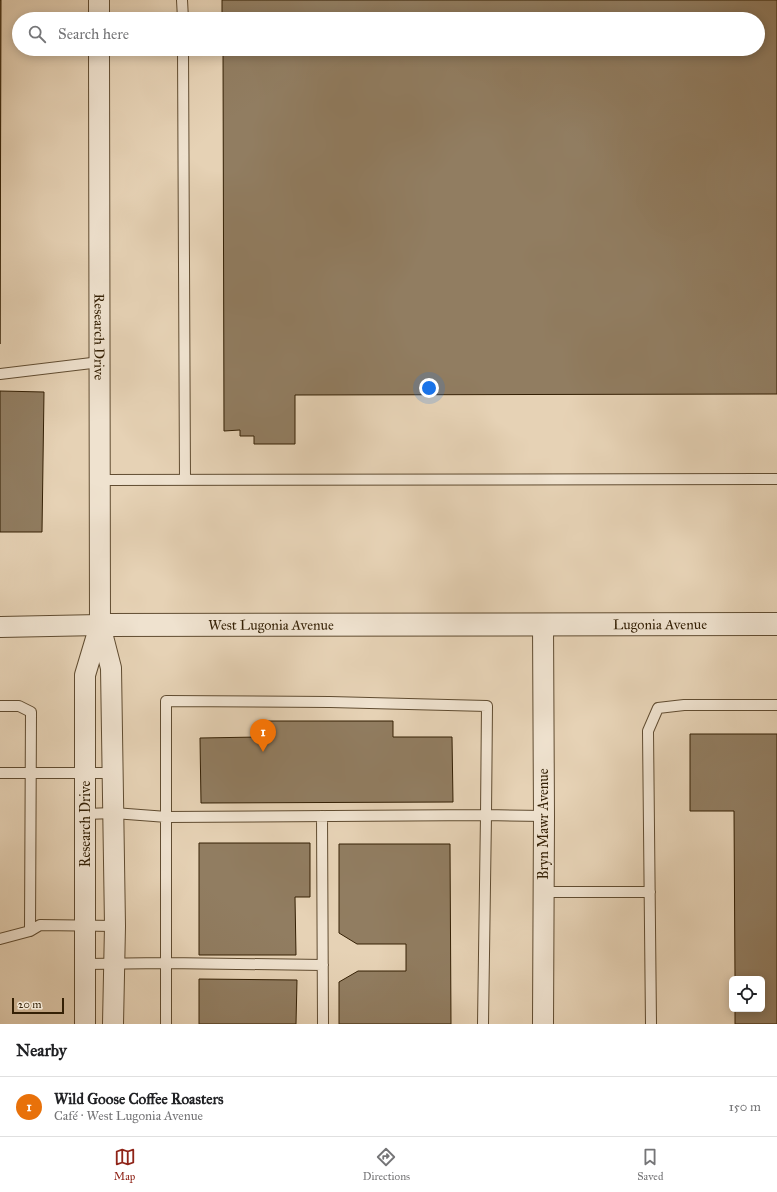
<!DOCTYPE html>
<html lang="en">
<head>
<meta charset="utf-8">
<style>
	body { margin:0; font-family:"IM FELL Great Primer",serif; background:#f6f6f6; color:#202124 }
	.controls { position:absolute; right:12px; bottom:12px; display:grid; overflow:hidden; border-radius:6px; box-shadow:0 2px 10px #0003 }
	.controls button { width:36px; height:36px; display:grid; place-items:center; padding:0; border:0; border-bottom:1px solid #e0e0e0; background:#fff; color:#202124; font:20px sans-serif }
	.scale { position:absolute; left:12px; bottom:10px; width:52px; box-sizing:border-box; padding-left:4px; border:2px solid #342005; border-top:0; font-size:11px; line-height:14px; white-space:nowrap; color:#342005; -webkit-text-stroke:3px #efe2cf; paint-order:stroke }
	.you { position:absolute; left:429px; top:388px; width:14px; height:14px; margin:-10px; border:3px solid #fff; border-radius:50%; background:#1a73e8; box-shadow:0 0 0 6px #1a73e833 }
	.badge { display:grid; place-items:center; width:26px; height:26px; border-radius:50%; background:#8f2418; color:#fff; font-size:13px; font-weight:700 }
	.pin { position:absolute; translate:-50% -33px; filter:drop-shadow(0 1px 2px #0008) }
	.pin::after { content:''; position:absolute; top:21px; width:14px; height:12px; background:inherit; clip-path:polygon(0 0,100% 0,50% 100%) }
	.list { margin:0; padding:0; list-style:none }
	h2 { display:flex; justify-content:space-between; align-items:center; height:52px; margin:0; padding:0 16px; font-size:17px }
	h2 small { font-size:13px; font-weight:400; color:#757577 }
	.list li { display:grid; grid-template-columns:26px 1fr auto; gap:12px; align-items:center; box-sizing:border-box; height:60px; padding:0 16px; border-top:1px solid #e0e0e0 }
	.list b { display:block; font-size:15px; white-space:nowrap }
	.list p { margin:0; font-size:13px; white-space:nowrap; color:#757577 }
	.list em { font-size:13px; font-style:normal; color:#757577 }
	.icon { flex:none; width:22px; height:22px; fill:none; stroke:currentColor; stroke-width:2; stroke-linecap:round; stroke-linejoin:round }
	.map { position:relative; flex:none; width:777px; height:1024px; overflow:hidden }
	.search { position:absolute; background:#fff; box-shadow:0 2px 10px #0003; left:12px; right:12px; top:12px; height:44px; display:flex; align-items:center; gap:10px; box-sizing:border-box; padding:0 14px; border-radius:22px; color:#757577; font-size:15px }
	.sheet { height:112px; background:#fff }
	nav { display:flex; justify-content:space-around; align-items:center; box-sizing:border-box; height:56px; border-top:1px solid #e0e0e0; background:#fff; font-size:11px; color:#757577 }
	nav a { display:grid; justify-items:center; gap:2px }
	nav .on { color:#8f2418 }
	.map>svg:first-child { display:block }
	.building { fill:#917d61; stroke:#342005 }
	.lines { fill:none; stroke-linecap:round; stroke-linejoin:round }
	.service-casing { stroke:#604c31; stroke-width:12 }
	.minor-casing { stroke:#604c31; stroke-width:22 }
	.tertiary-casing { stroke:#604c31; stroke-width:24 }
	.service { stroke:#efe2cf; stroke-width:10 }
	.minor { stroke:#efe2cf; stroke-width:20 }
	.tertiary { stroke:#efe2cf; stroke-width:22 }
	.labels { text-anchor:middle; stroke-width:3; stroke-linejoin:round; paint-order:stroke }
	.street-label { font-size:14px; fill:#342005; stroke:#efe2cf }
</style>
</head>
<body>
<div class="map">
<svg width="777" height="1024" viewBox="0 0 777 1024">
	<rect width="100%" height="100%" fill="#e6d2b5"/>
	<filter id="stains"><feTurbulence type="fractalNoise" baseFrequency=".005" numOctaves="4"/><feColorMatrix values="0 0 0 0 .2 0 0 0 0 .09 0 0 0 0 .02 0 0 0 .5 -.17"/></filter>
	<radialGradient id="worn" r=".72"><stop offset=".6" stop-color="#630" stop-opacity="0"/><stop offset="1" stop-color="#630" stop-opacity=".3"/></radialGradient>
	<path class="building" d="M0,0H1L0,344Z
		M222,0H777V394L295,395V444H254V436H240V430L224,431L223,49H758V19H222Z
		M0,391L44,392L42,532H0Z
		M259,721H393V737H452L453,802L201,803L200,738L259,737Z
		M690,734H777V1024H735V1009H762V979H735L734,811H690Z
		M199,843H310V897H295L296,955H199Z
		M339,844H450L451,1024H339V982L358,971H406V944H357L339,933Z
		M199,979L297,980L296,1024H199Z"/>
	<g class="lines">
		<defs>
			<path id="service" d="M182,0L183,19
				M183,49L185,480
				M0,374L100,362
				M100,480L777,479
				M0,706H19L31,712L30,931L40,925L115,926
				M0,773H112
				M85,814L114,813L167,817L486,815L544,816
				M322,816L323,1024
				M543,892H650
				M0,939L30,931
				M85,964L166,963L323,965
				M166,1024V701L330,702L487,706L486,815L483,1024
				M651,1024L648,731L658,708L684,705H777"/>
			<g id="minor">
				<path d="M99,0V19"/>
				<path id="s1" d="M99,49L100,625L111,668L115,926L113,1024"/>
				<path d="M543,624L544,816L543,1024"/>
				<path d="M0,627L100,625"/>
				<path d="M85,1024V675L100,625"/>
			</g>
			<g id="tertiary">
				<path id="s2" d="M100,625L777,624"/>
			</g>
		</defs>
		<use href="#service" class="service-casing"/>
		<use href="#minor" class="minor-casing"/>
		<use href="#tertiary" class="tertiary-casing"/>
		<use href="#service" class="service"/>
		<use href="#minor" class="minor"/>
		<use href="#tertiary" class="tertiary"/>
	</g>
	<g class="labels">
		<g class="street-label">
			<text dy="5" stroke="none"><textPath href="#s1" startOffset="288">Research Drive</textPath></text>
			<text dy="5" stroke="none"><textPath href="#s2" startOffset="560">Lugonia Avenue</textPath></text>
			<text dy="5" stroke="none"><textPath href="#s2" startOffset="171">West Lugonia Avenue</textPath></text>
			<text transform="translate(85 824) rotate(-90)" y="5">Research Drive</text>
			<text transform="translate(543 824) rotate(-90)" y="5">Bryn Mawr Avenue</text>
		</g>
	</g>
	<rect width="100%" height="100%" filter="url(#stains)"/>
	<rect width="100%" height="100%" fill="url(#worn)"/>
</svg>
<div class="controls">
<button><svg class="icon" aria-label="locate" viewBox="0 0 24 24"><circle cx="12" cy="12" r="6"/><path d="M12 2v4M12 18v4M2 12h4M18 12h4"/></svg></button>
</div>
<div class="scale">20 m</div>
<div class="you"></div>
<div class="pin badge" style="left:263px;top:752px;background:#e8710a">1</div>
<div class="search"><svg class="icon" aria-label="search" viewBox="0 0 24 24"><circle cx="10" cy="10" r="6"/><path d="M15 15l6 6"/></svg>Search here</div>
</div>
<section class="sheet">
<h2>Nearby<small></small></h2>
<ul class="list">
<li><span class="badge" style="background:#e8710a">1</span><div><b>Wild Goose Coffee Roasters</b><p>Café · West Lugonia Avenue</p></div><em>150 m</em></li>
</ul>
</section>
<nav>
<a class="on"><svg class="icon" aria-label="map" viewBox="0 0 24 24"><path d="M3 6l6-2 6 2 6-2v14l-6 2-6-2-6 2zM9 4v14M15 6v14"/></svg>Map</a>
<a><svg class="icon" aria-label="directions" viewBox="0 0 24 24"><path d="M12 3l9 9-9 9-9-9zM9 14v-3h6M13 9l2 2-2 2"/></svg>Directions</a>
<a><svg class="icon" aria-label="saved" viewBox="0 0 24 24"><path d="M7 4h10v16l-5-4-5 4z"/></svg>Saved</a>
</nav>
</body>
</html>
